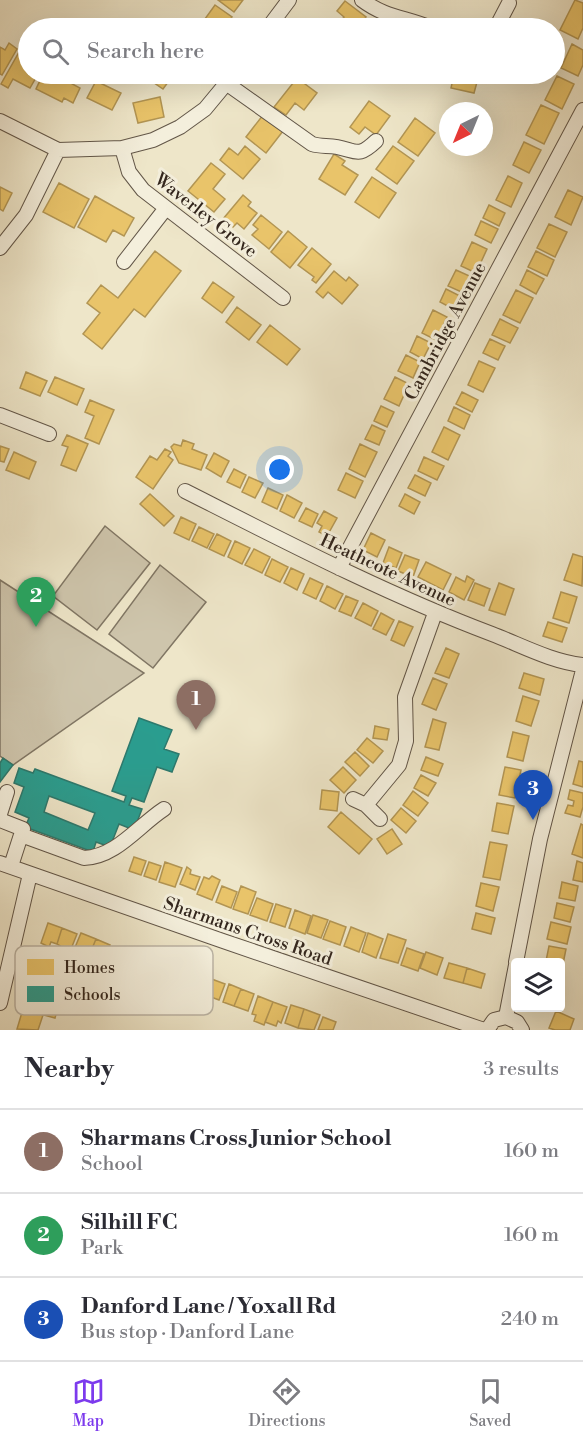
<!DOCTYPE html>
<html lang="en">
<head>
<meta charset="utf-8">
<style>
	body { margin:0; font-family:"Libre Bodoni",serif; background:#f7f7f7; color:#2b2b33 }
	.controls { position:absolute; right:18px; bottom:18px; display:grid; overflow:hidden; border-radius:6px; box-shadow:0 6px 24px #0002 }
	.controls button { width:54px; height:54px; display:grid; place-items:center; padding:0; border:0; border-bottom:2px solid #e1e1e2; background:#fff; color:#2b2b33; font:30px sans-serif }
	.compass { position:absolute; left:439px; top:102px; width:54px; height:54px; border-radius:50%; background:#fff; box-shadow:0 6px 24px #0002; rotate:223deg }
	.you { position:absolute; left:280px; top:470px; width:21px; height:21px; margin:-15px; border:4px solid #fff; border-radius:50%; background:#1a73e8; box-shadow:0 0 0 9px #1a73e833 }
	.badge { display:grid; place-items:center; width:39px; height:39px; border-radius:50%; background:#7c3aed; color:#fff; font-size:20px; font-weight:700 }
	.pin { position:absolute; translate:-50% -50px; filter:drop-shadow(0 2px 3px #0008) }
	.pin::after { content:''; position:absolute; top:32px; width:21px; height:18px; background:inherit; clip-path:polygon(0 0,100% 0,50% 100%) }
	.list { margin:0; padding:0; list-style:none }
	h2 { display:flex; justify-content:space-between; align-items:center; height:78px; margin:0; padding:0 24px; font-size:26px }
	h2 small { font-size:20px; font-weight:400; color:#7c7c81 }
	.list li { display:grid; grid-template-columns:39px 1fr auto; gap:18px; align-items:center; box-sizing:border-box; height:84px; padding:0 24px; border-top:2px solid #e1e1e2 }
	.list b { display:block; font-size:22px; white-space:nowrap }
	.list p { margin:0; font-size:20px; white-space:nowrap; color:#7c7c81 }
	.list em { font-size:20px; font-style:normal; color:#7c7c81 }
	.icon { flex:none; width:33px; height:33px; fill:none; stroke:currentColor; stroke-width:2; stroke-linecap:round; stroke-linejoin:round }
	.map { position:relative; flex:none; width:583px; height:1030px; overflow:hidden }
	.search { position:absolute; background:#fff; box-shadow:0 6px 24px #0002; left:18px; right:18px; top:18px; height:66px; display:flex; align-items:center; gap:15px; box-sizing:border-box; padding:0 21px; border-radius:33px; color:#7c7c81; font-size:22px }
	.sheet { height:330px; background:#fff }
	nav { display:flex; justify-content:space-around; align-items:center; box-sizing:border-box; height:84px; border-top:2px solid #e1e1e2; background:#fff; font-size:16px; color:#7c7c81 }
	nav a { display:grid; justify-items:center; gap:3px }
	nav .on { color:#7c3aed }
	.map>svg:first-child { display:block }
	.green { fill:#cec5ac; stroke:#807664; stroke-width:1.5 }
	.homes { fill:#e9c46a; stroke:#b29553; stroke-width:1.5 }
	.schools { fill:#2a9d8f; stroke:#2d796d; stroke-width:1.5; fill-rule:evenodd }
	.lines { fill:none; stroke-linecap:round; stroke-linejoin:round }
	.minor-casing { stroke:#625648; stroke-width:16 }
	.minor { stroke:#f4efdc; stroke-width:14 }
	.labels { text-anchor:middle; stroke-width:6; stroke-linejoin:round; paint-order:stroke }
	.street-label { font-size:18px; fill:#33261d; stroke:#f4efdc }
	.key { fill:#f4efdc; stroke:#bab3a3; stroke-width:1.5 }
	.key-label { font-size:16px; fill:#33261d }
</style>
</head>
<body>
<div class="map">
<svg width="583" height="1030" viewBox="0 0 583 1030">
	<rect width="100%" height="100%" fill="#eee6c9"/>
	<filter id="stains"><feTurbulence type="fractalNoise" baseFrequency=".00333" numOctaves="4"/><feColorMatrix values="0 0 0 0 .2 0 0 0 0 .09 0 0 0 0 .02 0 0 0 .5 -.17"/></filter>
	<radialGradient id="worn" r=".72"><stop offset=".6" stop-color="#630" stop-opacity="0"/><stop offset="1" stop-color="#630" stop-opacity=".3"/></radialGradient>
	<path class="green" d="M105,526L150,563L97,630L53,596Z
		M160,565L206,602L153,668L109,634Z
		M0,580L144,673L13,765L0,756Z"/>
	<path class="homes" d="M218,0H243L234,12Z
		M575,0L583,3V28L578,39L560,30Z
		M345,1L366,17L358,28H346L339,23L344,17L337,11Z
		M215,5L232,17L223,28H210L202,23Z
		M9,43L17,49L2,75L0,74V47L5,50Z
		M572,44L583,50V65L578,76L561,68Z
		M23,45L28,48V74H38L30,88L13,79L8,88L1,84Z
		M43,74H54L80,88L73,103L64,98L62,102L36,89Z
		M155,74H174L163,89L150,80Z
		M418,74H449L447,79L439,77L438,83L427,81L428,76Z
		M454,74H482L480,83L477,82L474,93L451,88Z
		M557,76L574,84L562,109L545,100Z
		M297,78L317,93L304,110L295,103L286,115L274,107Z
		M96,81L121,93L112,110L87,98Z
		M160,97L164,117L138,123L133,103Z
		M369,101L390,116L376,135L365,127L359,134L350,127Z
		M541,105L559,113L544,144L526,135Z
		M263,115L283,131L266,153L246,137Z
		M415,118L435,133L418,156L398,142Z
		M524,142L541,150L529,173L513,165Z
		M245,146L260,159L243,179L220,160L229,148L238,155Z
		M393,146L414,161L397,184L376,169Z
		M334,154L345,161L342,165L358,175L345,195L319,179Z
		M211,163L225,174L213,189L225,199L214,212L188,191Z
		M508,176L522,183L511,207L496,200Z
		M372,177L396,193L379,218L355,202Z
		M59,183L89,199L74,228L43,212Z
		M0,187L12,193L3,211L0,209Z
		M568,190L583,197L571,225L555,217Z
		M243,195L251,202L248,206L257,213L244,229L237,223L233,227L223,219Z
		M95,196L134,218L124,236L113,230L106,242L78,227Z
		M489,205L505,213L499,226L483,218Z
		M261,215L282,232L269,249L252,235L258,229L253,225Z
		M481,221L498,229L491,243L475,235Z
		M549,224L567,232L555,257L537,248Z
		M288,231L307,247L290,268L271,252Z
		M472,242L487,249L476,273L461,266Z
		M312,248L331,264L316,283L312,280L314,277L298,265Z
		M155,251L181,271L145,317L134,309L102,349L83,334L100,313L87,303L101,285L118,298Z
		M536,251L554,260L547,276L528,267Z
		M456,270L474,278L466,294L448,286Z
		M527,270L544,279L536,294L520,285Z
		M334,271L346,281L349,277L358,285L342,304L328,292L323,298L316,292Z
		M213,282L234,297L222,313L202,298Z
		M446,289L462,297L455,310L440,302Z
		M516,290L533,298L520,323L503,315Z
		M237,307L261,325L249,340L226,322Z
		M433,310L447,317L436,340L422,333Z
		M500,319L518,328L510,343L492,335Z
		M270,325L300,349L287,365L257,342Z
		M417,336L431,343L423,359L410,352Z
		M490,339L505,346L498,360L483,353Z
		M406,355L420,362L413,378L398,371Z
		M479,361L495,368L483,392L468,385Z
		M26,372L47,381L40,396L20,388Z
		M55,377L84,389L77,405L48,392Z
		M395,377L409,384L399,406L384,399Z
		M462,392L478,400L472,412L456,404Z
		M90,400L114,410L99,444L85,438L94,416L85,412Z
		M381,406L394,412L387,427L374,421Z
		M454,407L470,415L464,429L448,421Z
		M372,425L385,431L379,445L365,439Z
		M444,427L460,435L448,460L432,452Z
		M67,435L88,444L76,471L61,465L68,447L62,445Z
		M183,440L194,444L192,449L207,455L201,470L179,463L171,447L174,444L181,446Z
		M360,444L377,452L365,477L349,469Z
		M0,446L9,449L4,462L0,461Z
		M165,449L171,452L168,456L173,460L153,489L136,477L150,456L157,460Z
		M14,452L36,462L29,479L6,470Z
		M214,453L229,461L221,477L206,468Z
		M424,457L444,466L437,480L418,471Z
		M234,469L246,475L240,488L227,482Z
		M346,473L363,481L355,498L338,490Z
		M415,475L431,483L425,496L408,488Z
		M249,477L263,483L255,498L242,492Z
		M268,488L283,495L277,509L262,502Z
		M150,494L174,516L164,526L140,504Z
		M405,494L420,502L414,514L399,506Z
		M287,495L302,503L294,518L280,511Z
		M306,508L318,514L312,527L299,521Z
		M324,511L337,518L327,536L319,532L322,526L317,523Z
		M181,517L196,524L189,540L174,533Z
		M199,527L214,534L207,548L192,541Z
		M371,533L385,540L377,557L363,550Z
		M217,534L231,541L224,556L209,549Z
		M235,541L250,548L242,564L228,557Z
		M389,547L402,553L396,568L383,563Z
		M254,549L270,557L262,573L245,565Z
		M573,554L583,557L582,586L564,580Z
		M405,555L419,560L413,577L398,571Z
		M272,559L288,567L280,582L265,575Z
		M426,562L451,574L443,590L418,577Z
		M291,568L304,574L297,590L284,583Z
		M467,576L474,580L464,600L449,592L456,577L465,582Z
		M310,578L323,584L316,599L303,593Z
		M475,583L490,589L484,606L468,600Z
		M499,583L514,589L505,615L489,610Z
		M327,586L343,594L335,609L320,601Z
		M561,592L577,597L569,623L553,618Z
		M346,596L358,601L351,616L339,611Z
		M363,603L378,611L371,626L355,618Z
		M381,613L394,620L386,635L373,629Z
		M399,621L413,627L404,646L391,640Z
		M548,622L567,628L562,642L543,636Z
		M446,648L459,654L449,678L435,673Z
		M524,673L544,679L540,695L519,688Z
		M433,678L447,684L436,710L422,704Z
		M523,696L539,701L531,726L516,721Z
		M433,719L446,723L439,750L425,747Z
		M375,726L389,729L387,740L373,738Z
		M513,732L529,736L523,761L507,757Z
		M367,738L383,751L373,763L357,750Z
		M355,752L369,766L360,776L345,762Z
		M426,757L443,764L438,776L421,770Z
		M579,761L583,762V787L573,784Z
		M343,767L356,780L344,793L330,780Z
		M505,767L521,770L515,798L499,795Z
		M421,775L436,783L428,796L414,788Z
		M322,790L339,792L337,811L320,809Z
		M570,790L583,793V807L580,817L565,813L568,805L573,806L574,801L568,799Z
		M413,791L428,803L418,816L403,805Z
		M497,803L514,806L508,834L492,831Z
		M401,808L416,821L406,833L391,820Z
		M341,812L372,839L359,854L328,827Z
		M581,824L583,825V858L572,854Z
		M392,829L402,844L387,854L377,839Z
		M490,842L507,845L500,880L483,877Z
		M134,857L146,861L141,875L129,871Z
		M577,861L583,863V882L573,880Z
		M149,862L161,866L156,880L144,876Z
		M165,862L182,868L175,887L159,882Z
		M187,867L191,870L190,874L200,877L195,890L180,884Z
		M212,876L220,880L212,900L197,894L204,877L209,879Z
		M562,882L578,886L575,901L559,898Z
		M481,883L499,887L493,911L476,906Z
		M222,886L237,892L231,908L216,902Z
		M241,886L256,892L248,914L233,909Z
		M257,898L273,904L267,921L250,915Z
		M557,903L574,907L570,922L554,918Z
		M276,904L291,909L285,927L270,922Z
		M295,910L311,916L305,934L289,928Z
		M476,913L495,918L491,934L472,929Z
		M313,915L328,920L321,938L307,933Z
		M330,921L346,927L340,945L323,939Z
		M551,922L571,927L567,944L547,939Z
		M48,923L62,928L57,944L51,942L49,947L41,943Z
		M351,927L366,933L359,952L344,946Z
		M62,928L77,934L69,954L61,951L62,947L57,944Z
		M81,933L96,939L89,956L83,954L80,960L71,957Z
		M368,933L383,939L376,958L362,952Z
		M388,934L406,940L398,963L380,958Z
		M96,939L110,945L101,967L87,961Z
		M549,946L566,949L563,964L546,961Z
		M407,948L424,954L418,971L401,965Z
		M426,952L443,958L437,975L420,968Z
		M449,963L467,968L463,983L444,978Z
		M467,968L485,974L481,988L463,983Z
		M209,978L225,984L219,1000L203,994Z
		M229,984L241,989L234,1006L223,1002Z
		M49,988L62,992L55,1018L25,1010L28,999L44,1004Z
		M241,989L254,994L248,1011L234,1006Z
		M258,996L273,1002L264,1025L254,1021L256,1015L252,1014Z
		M273,1002L287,1007L281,1023L278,1021L276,1026L265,1022Z
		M291,1005L304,1009L298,1028L285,1023Z
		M23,1009L43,1015L38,1030L17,1029Z
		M304,1009L320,1015L314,1030L298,1028Z
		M556,1011L574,1019L570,1030H555L549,1028Z
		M323,1017L336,1022L333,1030H318Z"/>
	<path class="schools" d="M139,718L172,730L164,749L179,754L172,772L157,767L144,802L132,798L129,805L142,809L134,830L119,824L110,847L96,842L93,852L25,827L29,818L15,812L24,787L14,783L19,768L33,773L35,769L124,802L126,796L112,791ZM49,796L95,813L88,830L44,812Z
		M3,758L13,765L0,782V763Z"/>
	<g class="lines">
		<defs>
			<path id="minor" d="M362,0C386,18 405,17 431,28
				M268,28L289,0
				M496,28L509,3
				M226,83L312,144C321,147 328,145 337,147C357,151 358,158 376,141
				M0,121L58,150L122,148L153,140L180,127L205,109L234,74
				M122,148L129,172L143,190L283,298
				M0,248L26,215L58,150
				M124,262L166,208
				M0,415L49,434
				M185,491C286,542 386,594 492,634C521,645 552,662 583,665
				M339,568L583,110
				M353,799L366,805L380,819
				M366,805L399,765L406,741L405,697L435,613
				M0,814L7,792
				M0,820L23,829L21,835
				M0,863L223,941L484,1030
				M11,866L21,835L84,858C116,857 138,826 164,809
				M516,962L540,839L583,670
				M0,1003L30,874
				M506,1017L516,965
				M487,1030L494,1020L506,1017L517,1022L522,1030"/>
		</defs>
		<use href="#minor" class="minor-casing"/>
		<use href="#minor" class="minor"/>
	</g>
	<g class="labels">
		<g class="street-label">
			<text transform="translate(206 215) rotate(38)" y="6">Waverley Grove</text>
			<text transform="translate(445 331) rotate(-62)" y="6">Cambridge Avenue</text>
			<text transform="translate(388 570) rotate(25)" y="6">Heathcote Avenue</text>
			<text transform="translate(248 931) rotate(19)" y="6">Sharmans Cross Road</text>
		</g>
	</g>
	<rect x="15" y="946" width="198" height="69" rx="9" class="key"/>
	<rect x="27" y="959" width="27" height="16" fill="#e9c46a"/>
	<rect x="27" y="986" width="27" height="16" fill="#2a9d8f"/>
	<g class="key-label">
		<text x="64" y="973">Homes</text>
		<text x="64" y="1000">Schools</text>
	</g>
	<rect width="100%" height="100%" filter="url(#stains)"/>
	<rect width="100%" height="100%" fill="url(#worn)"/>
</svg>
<div class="controls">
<button><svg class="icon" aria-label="layers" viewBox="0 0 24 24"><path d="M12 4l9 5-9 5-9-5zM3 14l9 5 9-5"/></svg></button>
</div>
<svg class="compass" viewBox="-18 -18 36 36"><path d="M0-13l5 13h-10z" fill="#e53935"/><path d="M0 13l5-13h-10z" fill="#7c7c81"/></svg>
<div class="you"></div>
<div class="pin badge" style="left:196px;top:730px;background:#8d6e63">1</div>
<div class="pin badge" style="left:36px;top:627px;background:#2e9e5b">2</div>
<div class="pin badge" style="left:533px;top:820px;background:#1a4fb4">3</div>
<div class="search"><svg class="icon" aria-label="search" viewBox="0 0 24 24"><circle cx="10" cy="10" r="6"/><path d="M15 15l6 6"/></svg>Search here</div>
</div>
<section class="sheet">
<h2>Nearby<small>3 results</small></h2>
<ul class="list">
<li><span class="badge" style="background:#8d6e63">1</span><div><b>Sharmans Cross Junior School</b><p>School</p></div><em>160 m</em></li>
<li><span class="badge" style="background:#2e9e5b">2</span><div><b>Silhill FC</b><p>Park</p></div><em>160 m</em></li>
<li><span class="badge" style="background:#1a4fb4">3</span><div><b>Danford Lane / Yoxall Rd</b><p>Bus stop · Danford Lane</p></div><em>240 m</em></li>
</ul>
</section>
<nav>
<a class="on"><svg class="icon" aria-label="map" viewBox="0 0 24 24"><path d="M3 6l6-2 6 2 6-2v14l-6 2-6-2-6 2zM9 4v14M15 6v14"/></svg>Map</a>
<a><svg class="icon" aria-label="directions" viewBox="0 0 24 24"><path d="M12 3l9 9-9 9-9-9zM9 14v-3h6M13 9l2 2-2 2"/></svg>Directions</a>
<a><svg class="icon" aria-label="saved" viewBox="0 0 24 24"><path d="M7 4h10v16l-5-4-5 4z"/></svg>Saved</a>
</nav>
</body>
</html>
